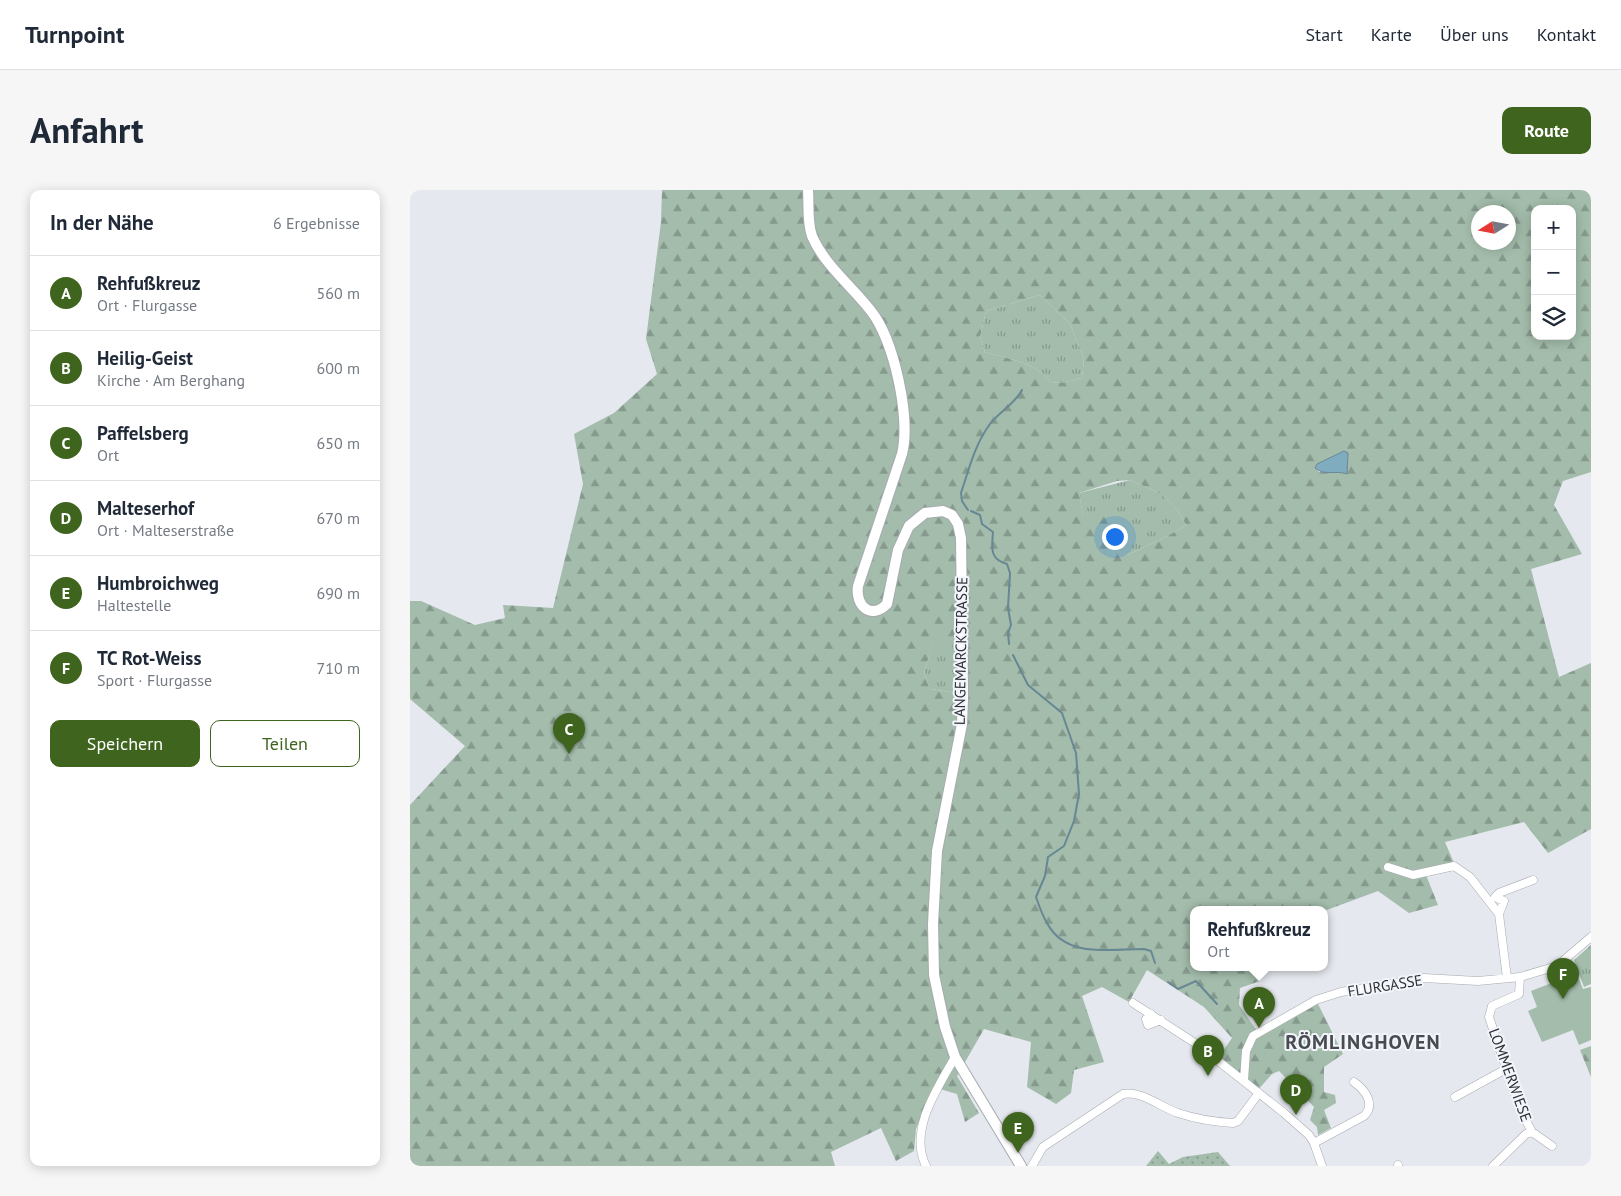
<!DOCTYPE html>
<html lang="de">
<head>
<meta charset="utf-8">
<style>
	body { margin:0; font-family:"PT Sans",sans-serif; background:#f6f6f7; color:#1f2937 }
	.controls { position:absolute; right:15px; top:15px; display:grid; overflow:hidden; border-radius:10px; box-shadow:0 2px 12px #0003 }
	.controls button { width:45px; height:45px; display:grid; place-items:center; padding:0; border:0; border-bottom:1px solid #e0e1e3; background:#fff; color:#1f2937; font:25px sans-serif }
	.compass { position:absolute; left:1061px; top:15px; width:45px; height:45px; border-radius:50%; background:#fff; box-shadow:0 2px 12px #0003; rotate:259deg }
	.you { position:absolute; left:704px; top:346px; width:18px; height:18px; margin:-12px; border:4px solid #fff; border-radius:50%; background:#1a73e8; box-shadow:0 0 0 8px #1a73e833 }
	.badge { display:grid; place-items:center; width:32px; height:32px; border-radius:50%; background:#3f641e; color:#fff; font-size:16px; font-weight:700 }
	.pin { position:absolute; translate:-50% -41px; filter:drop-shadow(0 1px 2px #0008) }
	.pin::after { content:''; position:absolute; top:26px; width:18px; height:15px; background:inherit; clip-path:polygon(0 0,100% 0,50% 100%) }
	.popup { position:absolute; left:780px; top:716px; width:138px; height:65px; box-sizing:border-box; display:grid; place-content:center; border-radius:10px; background:#fff; filter:drop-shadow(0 1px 4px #0005); font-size:16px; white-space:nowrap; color:#747a83 }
	.popup b { font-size:19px; color:#1f2937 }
	.popup::after { content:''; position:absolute; left:50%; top:100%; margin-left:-10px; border:10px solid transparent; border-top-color:#fff }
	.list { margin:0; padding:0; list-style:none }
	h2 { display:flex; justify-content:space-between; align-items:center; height:65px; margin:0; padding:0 20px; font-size:21px }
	h2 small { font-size:16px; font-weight:400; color:#747a83 }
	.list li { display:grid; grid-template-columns:32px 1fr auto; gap:15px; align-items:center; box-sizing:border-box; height:75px; padding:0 20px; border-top:1px solid #e0e1e3 }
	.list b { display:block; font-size:19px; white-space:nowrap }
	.list p { margin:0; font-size:16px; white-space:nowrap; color:#747a83 }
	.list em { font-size:16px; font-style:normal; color:#747a83 }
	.actions { display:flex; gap:10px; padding:15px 20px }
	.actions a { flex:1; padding:11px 0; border:1px solid #3f641e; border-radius:10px; text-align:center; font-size:18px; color:#3f641e }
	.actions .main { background:#3f641e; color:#fff }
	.icon { flex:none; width:28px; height:28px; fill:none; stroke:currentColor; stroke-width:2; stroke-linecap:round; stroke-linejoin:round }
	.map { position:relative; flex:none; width:1181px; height:976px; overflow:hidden; border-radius:10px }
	header { display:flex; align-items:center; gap:30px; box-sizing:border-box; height:70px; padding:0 25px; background:#fff; border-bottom:1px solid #e0e1e3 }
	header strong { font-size:24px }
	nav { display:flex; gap:28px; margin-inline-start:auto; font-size:18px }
	.intro { display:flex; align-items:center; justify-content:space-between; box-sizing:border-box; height:120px; padding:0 30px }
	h1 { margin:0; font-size:35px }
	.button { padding:12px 22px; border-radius:10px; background:#3f641e; color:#fff; font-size:18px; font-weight:700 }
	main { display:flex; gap:30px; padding:0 30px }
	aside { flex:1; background:#fff; border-radius:10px; box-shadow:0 2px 12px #0003 }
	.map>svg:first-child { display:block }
	.grass { fill:url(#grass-tufts) }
	.forest { fill:url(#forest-firs); fill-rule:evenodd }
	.garden { fill:url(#garden-dots) }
	.pitch { fill:#a3bcab }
	.water { fill:#80acc0; stroke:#678795 }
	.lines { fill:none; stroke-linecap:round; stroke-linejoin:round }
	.stream { stroke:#678795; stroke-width:2 }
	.street-casing { stroke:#a7aab0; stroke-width:9 }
	.secondary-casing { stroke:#a7aab0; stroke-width:12 }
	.street { stroke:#fff; stroke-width:8 }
	.secondary { stroke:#fff; stroke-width:10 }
	.labels { text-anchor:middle; stroke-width:4; stroke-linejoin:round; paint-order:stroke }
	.street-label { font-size:15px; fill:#2e3032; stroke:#f2f5fb }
	.district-label { font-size:20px; font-weight:bold; letter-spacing:1px; fill:#484b4f; stroke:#f2f5fb }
</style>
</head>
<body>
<header>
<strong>Turnpoint</strong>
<nav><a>Start</a><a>Karte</a><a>Über uns</a><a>Kontakt</a></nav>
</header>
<div class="intro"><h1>Anfahrt</h1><a class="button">Route</a></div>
<main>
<aside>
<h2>In der Nähe<small>6 Ergebnisse</small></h2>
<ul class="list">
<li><span class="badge">A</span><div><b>Rehfußkreuz</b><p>Ort · Flurgasse</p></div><em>560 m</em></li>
<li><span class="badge">B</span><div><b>Heilig-Geist</b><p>Kirche · Am Berghang</p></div><em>600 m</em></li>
<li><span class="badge">C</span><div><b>Paffelsberg</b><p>Ort</p></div><em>650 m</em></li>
<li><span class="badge">D</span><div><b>Malteserhof</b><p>Ort · Malteserstraße</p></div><em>670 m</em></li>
<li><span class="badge">E</span><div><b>Humbroichweg</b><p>Haltestelle</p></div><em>690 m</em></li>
<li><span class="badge">F</span><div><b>TC Rot-Weiss</b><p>Sport · Flurgasse</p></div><em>710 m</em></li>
</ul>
<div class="actions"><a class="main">Speichern</a><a>Teilen</a></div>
</aside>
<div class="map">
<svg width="1181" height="976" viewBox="0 0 1181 976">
	<defs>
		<pattern id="grass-tufts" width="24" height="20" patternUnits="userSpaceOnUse" patternTransform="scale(1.25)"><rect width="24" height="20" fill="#a3bcab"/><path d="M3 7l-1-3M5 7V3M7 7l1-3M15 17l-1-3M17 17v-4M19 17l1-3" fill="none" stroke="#85998c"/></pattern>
		<pattern id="forest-firs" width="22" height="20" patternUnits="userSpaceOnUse" patternTransform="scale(1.25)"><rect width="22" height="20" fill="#a3bcab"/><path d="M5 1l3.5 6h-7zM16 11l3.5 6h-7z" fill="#85998c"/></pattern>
		<pattern id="garden-dots" width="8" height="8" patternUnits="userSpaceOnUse" patternTransform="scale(1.25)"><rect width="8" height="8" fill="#a3bcab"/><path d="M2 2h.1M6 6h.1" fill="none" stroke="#85998c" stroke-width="1.8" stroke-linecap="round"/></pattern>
	</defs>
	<rect width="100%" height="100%" fill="#e5e8ee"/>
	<path class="grass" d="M630,105L660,134L674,168L672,188L651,193L641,192C626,172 598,169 575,162L570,147L576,121Z
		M720,290C751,304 760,304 776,335L754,348L717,365L673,326L669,303Z
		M523,451H547V503L520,499L514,483Z
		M1181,755V794L1174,797L1164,770Z"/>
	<path class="forest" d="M252,0H1181V282L1153,291L1144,315L1172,364L1121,379L1149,487L1181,473V639L1138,663L1114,632L1035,652L1044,673L1014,680L1028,715L999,723L968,701L914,721V719H784V777H845L850,791L830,798L829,815L848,842L906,810L933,864L914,877V902L925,905L926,913L914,920L921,938L908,945L907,937L900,930L904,917L869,881L862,884L847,901L808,868L822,848L794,817L737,780L719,812L692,797L672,806L694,872L664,880L661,903L646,914L617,897L621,852L574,839L547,886L569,923L555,932L547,904L523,897L506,939L504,961L486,971L471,938L421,962L425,976H0V615L55,556L0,509V411H11L65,435L95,428L93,415L143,418L173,294L164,244L204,223L247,184L236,149L251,32ZM1125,19H1162V146H1125ZM1068,22H1098V52H1068ZM630,105L660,134L674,168L672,188L651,193L641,192C626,172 598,169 575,162L570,147L576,121ZM934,261L938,270L936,284L931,282H909L905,278L907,274ZM720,290C751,304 760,304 776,335L754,348L717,365L713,325H673L669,303L707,291ZM546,451L547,503L520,499L514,483L523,452Z
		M1181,856V887L1170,860Z"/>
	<path class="garden" d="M748,961L759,974L773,967L808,962L820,976H736Z"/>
	<path class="pitch" d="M1161,770L1173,799L1181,797V850L1169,855L1163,840L1132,852L1118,821L1127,817L1121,801L1152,789L1148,779Z"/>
	<path class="water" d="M934,261L938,263L937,284C926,280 914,286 905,278L907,274Z"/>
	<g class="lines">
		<path class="stream" d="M558,320L552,311L551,303C559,279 565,254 580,234C590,221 604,215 612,200
			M561,321L570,325L572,334L583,342C582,358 579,369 597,374L600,383L598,418L601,435L598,443L599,454
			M603,465L618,495L652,523L666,563L669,604L664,631L654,656L638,667L635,686L626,707C629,715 632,725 637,733C656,769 701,759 734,759L741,761L745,773
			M758,792L768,799L786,791L807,814"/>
		<defs>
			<path id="street" d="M978,677L1003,685L1044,676L1060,687L1089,724L1097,788
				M1089,724L1094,711L1085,707L1089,703L1123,690
				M1110,787L1109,804L1082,816L1079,827L1110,919L1122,942
				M723,813L788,855L874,923L899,945L904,953L912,976
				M741,824L736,829L738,835L751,830
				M834,890L836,861L843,846L906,810L931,802L1014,788L1068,791L1110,787L1147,776L1181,747
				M1045,907L1096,879
				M904,953L954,926C966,914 955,900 944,892
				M988,975V976
				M516,976C498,940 528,898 545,867
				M622,976L633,957L713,904C731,900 752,918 768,923C786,929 805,932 823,933L828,931L849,903
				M1083,976L1116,944L1122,942L1142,956"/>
			<path id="secondary" d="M398,0C399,15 397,32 402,46C415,76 442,96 461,121C484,150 501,228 492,264L448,396C445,416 461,430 477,414L488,360L499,336L515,323L533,321L542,325L548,334L551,348L553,508L552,534L527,661L523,734L524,785L535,837L545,867L611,976"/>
		</defs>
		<use href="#street" class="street-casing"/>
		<use href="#secondary" class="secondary-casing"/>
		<use href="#street" class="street"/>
		<use href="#secondary" class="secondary"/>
	</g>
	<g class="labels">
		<g class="street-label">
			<text transform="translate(551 461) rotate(-89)" y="5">LANGEMARCKSTRASSE</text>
			<text transform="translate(975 796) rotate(-9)" y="5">FLURGASSE</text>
			<text transform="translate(1100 885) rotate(70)" y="5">LOMMERWIESE</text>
		</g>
		<g class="district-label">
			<text x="953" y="859">RÖMLINGHOVEN</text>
		</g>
	</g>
</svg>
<div class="controls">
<button>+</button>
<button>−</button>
<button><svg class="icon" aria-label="layers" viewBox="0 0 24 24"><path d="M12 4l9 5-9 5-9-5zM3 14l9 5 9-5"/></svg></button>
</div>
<svg class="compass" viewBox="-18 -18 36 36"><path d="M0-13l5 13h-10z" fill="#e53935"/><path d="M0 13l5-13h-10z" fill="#747a83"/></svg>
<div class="you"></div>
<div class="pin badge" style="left:849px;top:838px">A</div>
<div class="popup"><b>Rehfußkreuz</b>Ort</div>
<div class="pin badge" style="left:798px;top:886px">B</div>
<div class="pin badge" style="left:159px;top:564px">C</div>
<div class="pin badge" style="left:886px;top:925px">D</div>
<div class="pin badge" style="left:608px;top:963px">E</div>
<div class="pin badge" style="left:1153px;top:809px">F</div>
</div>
</main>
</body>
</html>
